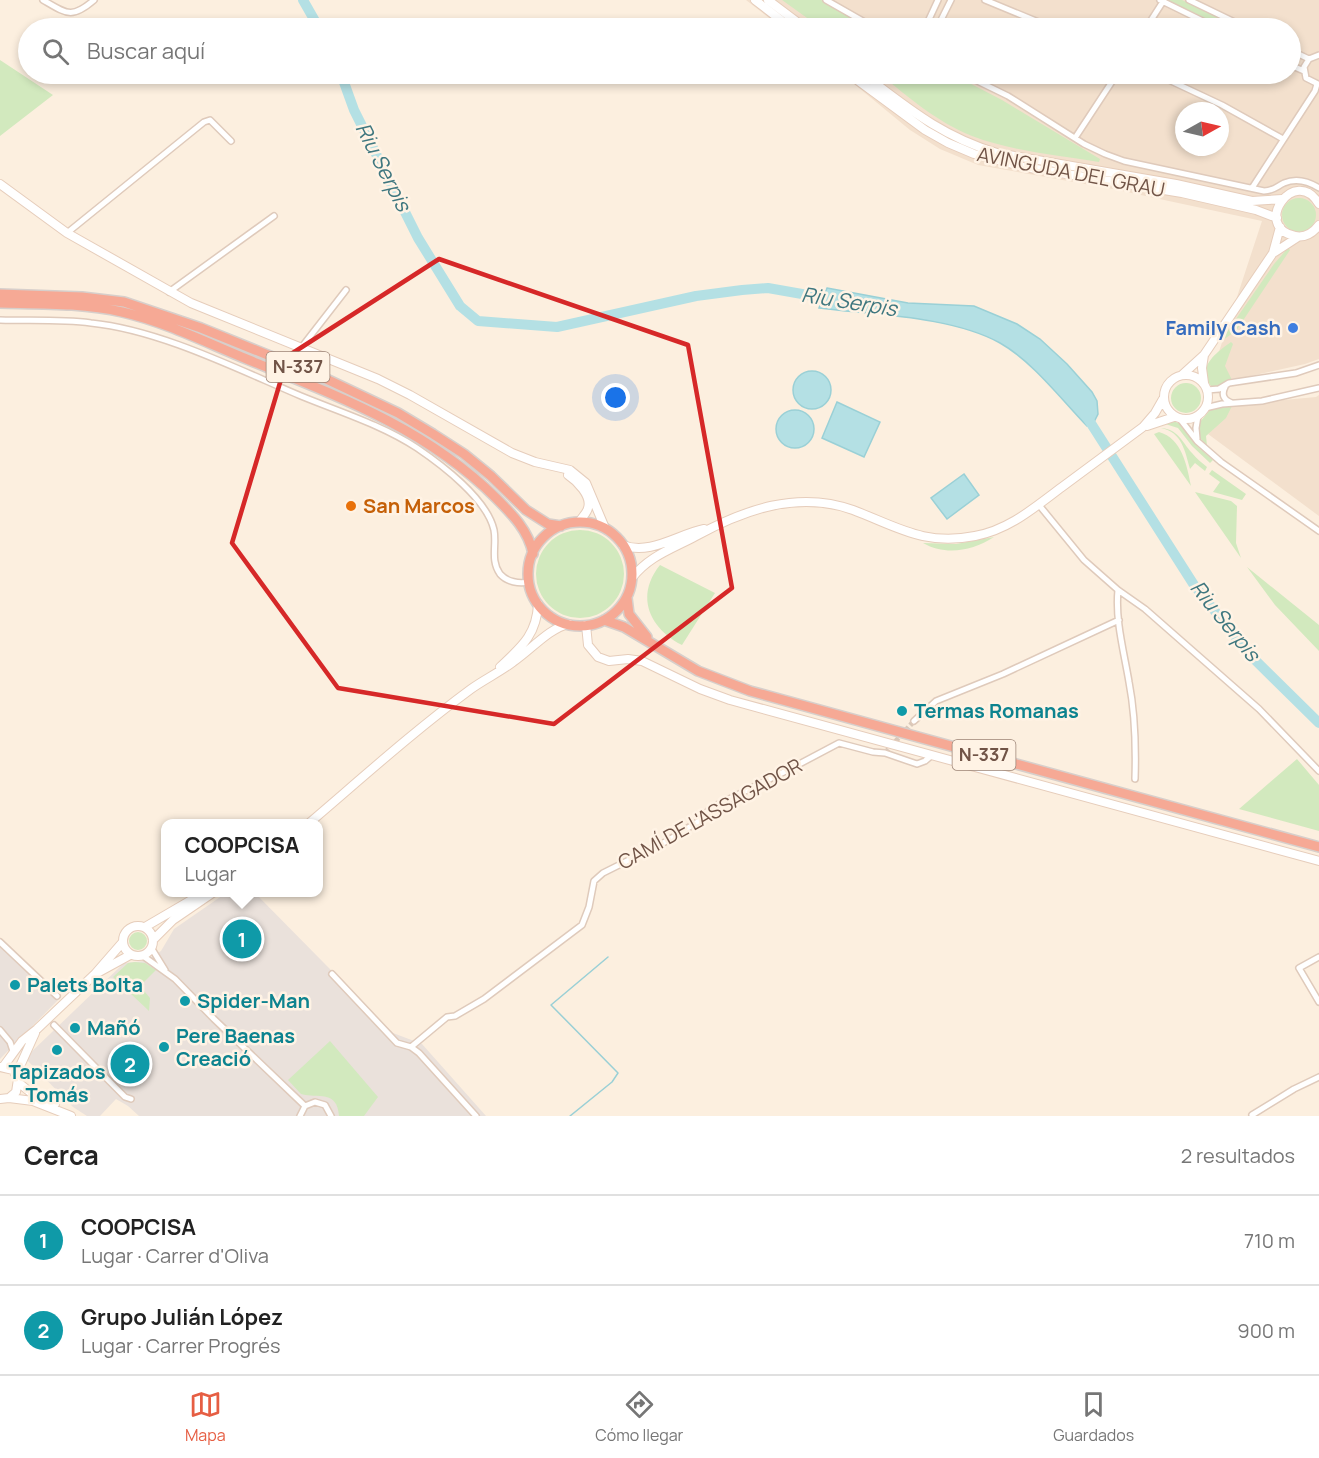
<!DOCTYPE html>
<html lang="es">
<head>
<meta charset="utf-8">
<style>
	body { margin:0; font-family:Manrope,sans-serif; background:#f2f2f2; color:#222 }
	.compass { position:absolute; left:1175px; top:102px; width:54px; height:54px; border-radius:50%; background:#fff; box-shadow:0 3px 9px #0003; rotate:82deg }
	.you { position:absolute; left:616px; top:398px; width:21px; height:21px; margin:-15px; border:4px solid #fff; border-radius:50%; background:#1a73e8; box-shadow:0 0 0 9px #1a73e833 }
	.badge { display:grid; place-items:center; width:39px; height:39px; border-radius:50%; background:#e65e43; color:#fff; font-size:20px; font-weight:700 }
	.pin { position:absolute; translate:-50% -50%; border:3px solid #fff; box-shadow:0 2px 6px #0006 }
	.popup { position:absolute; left:161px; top:819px; width:162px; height:78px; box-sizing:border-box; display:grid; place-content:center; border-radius:12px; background:#fff; filter:drop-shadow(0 2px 4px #0005); font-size:20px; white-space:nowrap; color:#767676 }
	.popup b { font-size:22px; color:#222 }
	.popup::after { content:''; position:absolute; left:50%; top:100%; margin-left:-12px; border:12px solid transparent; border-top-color:#fff }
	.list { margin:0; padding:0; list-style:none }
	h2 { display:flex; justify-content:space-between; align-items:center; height:78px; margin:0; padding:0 24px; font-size:26px }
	h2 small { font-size:20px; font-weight:400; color:#767676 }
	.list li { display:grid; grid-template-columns:39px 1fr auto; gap:18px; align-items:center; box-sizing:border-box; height:90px; padding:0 24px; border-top:2px solid #e0e0e0 }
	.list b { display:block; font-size:22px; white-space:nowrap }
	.list p { margin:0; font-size:20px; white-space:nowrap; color:#767676 }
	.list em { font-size:20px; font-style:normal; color:#767676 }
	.icon { flex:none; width:33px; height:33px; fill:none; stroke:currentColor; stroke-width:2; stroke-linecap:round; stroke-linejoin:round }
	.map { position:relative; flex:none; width:1319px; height:1116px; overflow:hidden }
	.search { position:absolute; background:#fff; box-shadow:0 3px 9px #0003; left:18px; right:18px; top:18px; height:66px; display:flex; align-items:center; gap:15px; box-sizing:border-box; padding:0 21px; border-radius:33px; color:#767676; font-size:22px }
	.sheet { height:258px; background:#fff }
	nav { display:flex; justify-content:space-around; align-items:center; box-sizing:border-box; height:84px; border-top:2px solid #e0e0e0; background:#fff; font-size:16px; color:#767676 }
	nav a { display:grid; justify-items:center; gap:3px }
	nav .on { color:#e65e43 }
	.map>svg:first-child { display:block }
	.residential { fill:#f3e0cd; fill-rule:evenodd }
	.industrial { fill:#eae1db }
	.green { fill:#d2e9be }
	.water { fill:#b4e0e4; stroke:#9ad0d6; stroke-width:1.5 }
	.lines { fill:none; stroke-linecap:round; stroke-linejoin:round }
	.stream { stroke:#9ad0d6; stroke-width:1.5 }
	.river { stroke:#b4e0e4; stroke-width:10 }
	.street-tunnel { stroke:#d9c8b9; stroke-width:5; stroke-dasharray:5 2.5; stroke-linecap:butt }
	.street-casing { stroke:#dfcabb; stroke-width:8 }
	.secondary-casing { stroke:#e6cdbb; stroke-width:10 }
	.highway-casing { stroke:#d7cfcb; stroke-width:12 }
	.street { stroke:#fff; stroke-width:5 }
	.secondary { stroke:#fff; stroke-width:8 }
	.highway { stroke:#f6a995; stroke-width:9 }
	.marked { fill:none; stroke:#d62828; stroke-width:4.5; stroke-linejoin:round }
	.shop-dot { fill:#3f7fe0; stroke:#fff3e5; stroke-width:2 }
	.food-dot { fill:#e8710a; stroke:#fff3e5; stroke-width:2 }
	.culture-dot { fill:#0f9aa8; stroke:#fff3e5; stroke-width:2 }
	.labels { text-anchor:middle; stroke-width:5; stroke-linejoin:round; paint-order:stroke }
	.shield { fill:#fff3e5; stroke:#9c8476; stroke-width:1.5 }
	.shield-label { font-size:18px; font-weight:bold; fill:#715447 }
	.street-label { font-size:20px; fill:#715447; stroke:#fff3e5 }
	.shop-label { font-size:20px; font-weight:bold; fill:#366cbe; stroke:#fff3e5; text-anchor:end }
	.food-label { font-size:20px; font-weight:bold; fill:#c56008; stroke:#fff3e5; text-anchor:start }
	.culture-label { font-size:20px; font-weight:bold; fill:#0d838f; stroke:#fff3e5; text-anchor:start }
	.water-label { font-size:21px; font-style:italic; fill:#3f777f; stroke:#fff3e5 }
</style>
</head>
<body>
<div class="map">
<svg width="1319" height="1116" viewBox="0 0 1319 1116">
	<rect width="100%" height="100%" fill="#fcefdf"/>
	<path class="residential" d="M746,0H1319V359L1305,364L1242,378L1210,379L1262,221L1113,189L978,165L940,149L910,130L842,74H1290V28H782ZM1184,111H1220V147H1184Z
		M1319,395V516L1208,434L1230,405L1316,397Z"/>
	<path class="industrial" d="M226,893H255L393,1033L422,1044L486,1116H139L128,1106L116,1099L100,1116H87L73,1107L25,1058L124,963L144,961L161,951L174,929Z
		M0,939L61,997L0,1059Z"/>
	<path class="green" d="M782,0H821L870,28H821Z
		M1169,0H1182L1241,28H1223L1168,1Z
		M0,60L53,95L0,136Z
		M880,74H952L1002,100L1100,159L1099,162C1057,155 1011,151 972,136C937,122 908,97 880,74Z
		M1282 215a17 17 0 1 1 34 0a17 17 0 1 1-34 0Z
		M1288,248L1290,250L1236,331L1220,342L1274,264Z
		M1231,342L1233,344L1225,366L1232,380L1226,381L1220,386H1211C1195,368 1217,352 1231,342Z
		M1171 398a15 15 0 1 1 30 0a15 15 0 1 1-30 0Z
		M1222,406H1232L1226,418L1206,436L1207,446L1200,438L1199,423L1211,409Z
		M1172,420L1182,425L1198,447L1213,460L1210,463L1192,446L1178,428L1162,423Z
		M1161,428C1178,429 1182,442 1192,453C1196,458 1202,463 1207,467L1205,471L1195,463L1190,469C1185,451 1182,432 1161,428Z
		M1159,432C1182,438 1187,466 1191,486L1154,434Z
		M1212,470L1246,494L1242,500L1213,492L1220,482L1209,474Z
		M1195,492L1231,501L1237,506L1236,543L1241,558Z
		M536 574a44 44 0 1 1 88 0a44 44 0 1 1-88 0Z
		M994,537C972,551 946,556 923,543L956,544Z
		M660,565L715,593L682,645C649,628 635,596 660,565Z
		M1247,567L1319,625V651L1275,605Z
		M1297,759L1319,785V831L1239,809Z
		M129 941a9 9 0 1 1 18 0a9 9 0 1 1-18 0Z
		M135,962L145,963L156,970L140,986L150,998L149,1011L113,977L128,963Z
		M330,1041L378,1097L364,1116H339C337,1089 318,1099 301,1094L288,1080Z"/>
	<path class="water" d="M827,288L908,303L974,306L1017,324L1040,339L1067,364L1092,392L1097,401L1098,414L1092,426H1087C1061,399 1032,361 1000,343C951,316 874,315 819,308Z
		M793 390a19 19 0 1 1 38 0a19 19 0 1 1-38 0Z
		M837,402L880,422L864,457L822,438Z
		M776 429a19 19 0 1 1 38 0a19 19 0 1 1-38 0Z
		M964,474L979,495L947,519L931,498Z"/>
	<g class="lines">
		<path class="stream" d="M570,1116L612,1082L618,1073L551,1005L608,957"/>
		<path class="river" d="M303,0L319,28
			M341,74L354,110L418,238L460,306L478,321L557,327L696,296L742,290L768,288L836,300
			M1085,414L1194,585L1249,654L1319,723"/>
		<path class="street-tunnel" d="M885,753L914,721"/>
		<defs>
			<path id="street" d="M43,0C67,14 72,19 94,0
				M826,0L875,28
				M985,0L1053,28
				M1160,0L1217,28
				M1189,0L1247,28
				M925,28L938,0
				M937,28L951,0
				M1146,28L1164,0
				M1290,50L1309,59
				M1290,65L1304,71
				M963,74L1008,96L1084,144L1105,154L1124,161L1264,191C1273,191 1276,187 1284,183C1296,178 1308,181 1319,188
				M1156,74L1222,105L1283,139
				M1318,84L1306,78L1304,67L1309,59L1319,55
				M1075,138L1117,74
				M1252,188L1315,91L1317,84
				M67,233L204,122L210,120L231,141
				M169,292L274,216
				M0,320C30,321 61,319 91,323C160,330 237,369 301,396C340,412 382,425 417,448C442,465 487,499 494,530C497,545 490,560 500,574C507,582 519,584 529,582
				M301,348L346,290
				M1225,387C1221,395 1224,400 1232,403
				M1207,390L1219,389L1229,383L1296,373L1319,365
				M1205,408L1222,404L1262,401L1319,388
				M1180,419L1197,441L1221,462L1319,531
				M1197,439L1196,428L1198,416
				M1039,505L1084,560L1118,590C1115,620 1124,652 1129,682C1135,713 1136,747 1135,779
				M1118,590L1145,609L1259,709L1319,771
				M914,721L936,701L1003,674L1119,620
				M0,942L57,996
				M152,949L165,970
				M143,956L175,979L214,1019L305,1106
				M1319,957L1299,968L1319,1002
				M332,974L397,1043L411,1047L419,1053L476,1116
				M54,1025L125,1097L131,1099
				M0,1030L10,1042L13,1051
				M411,1047L447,1017L455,1016L484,999L582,925L589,907L594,881L603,873L667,841L699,821L709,810L719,804L788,770L839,743L873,752L885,753L917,764L925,761L932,755
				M1252,1115L1294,1089L1319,1077
				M300,1116L305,1106L315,1102L325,1105L331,1116"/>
			<path id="secondary" d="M755,0L791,28
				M768,0L805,28
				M849,74L925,130L948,143L974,154L1024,167L1182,193L1256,210L1277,218
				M863,74C908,108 941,136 997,153L1176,184L1252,201L1282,199
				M0,184L67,233L191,303L378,379L410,395L512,453L535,462L570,470L586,483L605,528
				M1319,204C1295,164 1251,227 1295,236C1305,238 1313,233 1319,225
				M1275,252L1298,237
				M1164 397a22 22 0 1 1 44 0a22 22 0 1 1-44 0Z
				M1182,375L1204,355L1273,253L1280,227
				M1204,383L1202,368L1204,355
				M1147,426L1174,417
				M568,475C577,481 592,496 588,508C587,513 582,517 580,521
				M623,545C649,556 679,534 704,529
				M632,578C649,556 672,549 696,536C744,510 798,490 853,510C898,527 924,546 975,536C1009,530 1035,507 1062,487C1089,467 1116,447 1143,427L1155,413L1163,399
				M586,625L588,645L598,657L609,661L628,659L642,661L700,689L730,700L1319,861
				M500,667C520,648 537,635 538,604
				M308,824C362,778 414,731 471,689C485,679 500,672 513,662C531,650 549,628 569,624
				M123 941a15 15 0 1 1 30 0a15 15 0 1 1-30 0Z
				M145,927L198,896
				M153,940L173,920L214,892
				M99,972L130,955
				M0,1067L13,1070L18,1079L16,1092L9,1098
				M3,1067L22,1041L37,1029L95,974L122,943
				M16,1075L35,1033
				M19,1083L30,1092L55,1104
				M0,1099L9,1098L33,1101L71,1116"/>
			<path id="highway" d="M0,294L82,297L124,302L201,328L322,377L398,413L433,434L464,454L491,476L526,510L548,524L561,526
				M0,303C40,304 83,303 122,312C166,322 207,343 249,360C338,396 427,429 496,498C512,514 529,531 533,554
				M528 574a52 52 0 1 1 104 0a52 52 0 1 1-104 0Z
				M627,598L629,614L647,637
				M604,620L624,627L698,671L750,691L1319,847"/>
		</defs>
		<use href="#street" class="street-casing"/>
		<use href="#secondary" class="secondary-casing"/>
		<use href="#highway" class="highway-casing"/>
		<use href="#street" class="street"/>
		<use href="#secondary" class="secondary"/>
		<use href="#highway" class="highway"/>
	</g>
	<path class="marked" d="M439,259L688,345L732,588L554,724L338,688L232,543L288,356Z"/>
	<circle class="shop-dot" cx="1293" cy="328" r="6"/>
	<circle class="food-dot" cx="351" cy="506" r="6"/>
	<g class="culture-dot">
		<circle cx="902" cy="711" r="6"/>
		<circle cx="15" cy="985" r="6"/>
		<circle cx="185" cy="1001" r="6"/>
		<circle cx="75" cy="1028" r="6"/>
		<circle cx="164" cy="1047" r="6"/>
		<circle cx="57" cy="1050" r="6"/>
	</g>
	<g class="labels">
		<g class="shield">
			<rect x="266.5" y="352" width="63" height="30" rx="4.5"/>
			<rect x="952.5" y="740" width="63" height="30" rx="4.5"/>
		</g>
		<g class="shield-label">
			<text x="298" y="373">N-337</text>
			<text x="984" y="761">N-337</text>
		</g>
		<g class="street-label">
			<text transform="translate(1071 172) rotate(11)" y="7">AVINGUDA DEL GRAU</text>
			<text transform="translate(710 814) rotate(-29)" y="7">CAMÍ DE L'ASSAGADOR</text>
		</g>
		<g class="shop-label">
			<text x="1281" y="335">Family Cash</text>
		</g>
		<g class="food-label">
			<text x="363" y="513">San Marcos</text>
		</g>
		<g class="culture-label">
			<text x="914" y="718">Termas Romanas</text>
			<text x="27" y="992">Palets Bolta</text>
			<text x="197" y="1008">Spider-Man</text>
			<text x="87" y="1035">Mañó</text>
			<text x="176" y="1043">Pere Baenas<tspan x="176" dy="23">Creació</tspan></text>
			<text x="57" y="1079" text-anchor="middle">Tapizados<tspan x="57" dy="23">Tomás</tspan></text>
		</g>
		<g class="water-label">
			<text transform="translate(383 167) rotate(63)" y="7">Riu Serpis</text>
			<text transform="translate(849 302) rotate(9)" y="7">Riu Serpis</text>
			<text transform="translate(1225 621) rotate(51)" y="7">Riu Serpis</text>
		</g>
	</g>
</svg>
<svg class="compass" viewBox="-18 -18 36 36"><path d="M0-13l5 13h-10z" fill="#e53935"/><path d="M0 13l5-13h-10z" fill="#767676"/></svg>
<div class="you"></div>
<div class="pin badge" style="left:242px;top:939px;background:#0f9aa8">1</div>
<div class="popup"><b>COOPCISA</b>Lugar</div>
<div class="pin badge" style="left:130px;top:1064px;background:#0f9aa8">2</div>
<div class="search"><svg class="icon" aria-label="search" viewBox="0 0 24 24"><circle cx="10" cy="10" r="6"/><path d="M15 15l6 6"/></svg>Buscar aquí</div>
</div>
<section class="sheet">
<h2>Cerca<small>2 resultados</small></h2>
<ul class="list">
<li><span class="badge" style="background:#0f9aa8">1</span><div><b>COOPCISA</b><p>Lugar · Carrer d'Oliva</p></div><em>710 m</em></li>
<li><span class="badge" style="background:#0f9aa8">2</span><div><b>Grupo Julián López</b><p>Lugar · Carrer Progrés</p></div><em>900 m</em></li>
</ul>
</section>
<nav>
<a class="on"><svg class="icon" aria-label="map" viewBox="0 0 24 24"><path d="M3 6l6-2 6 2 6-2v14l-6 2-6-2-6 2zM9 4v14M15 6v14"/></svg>Mapa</a>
<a><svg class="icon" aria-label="directions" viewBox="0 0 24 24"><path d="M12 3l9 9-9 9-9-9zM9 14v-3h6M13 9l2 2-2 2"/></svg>Cómo llegar</a>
<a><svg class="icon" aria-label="saved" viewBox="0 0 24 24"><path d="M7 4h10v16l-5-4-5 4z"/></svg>Guardados</a>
</nav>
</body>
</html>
